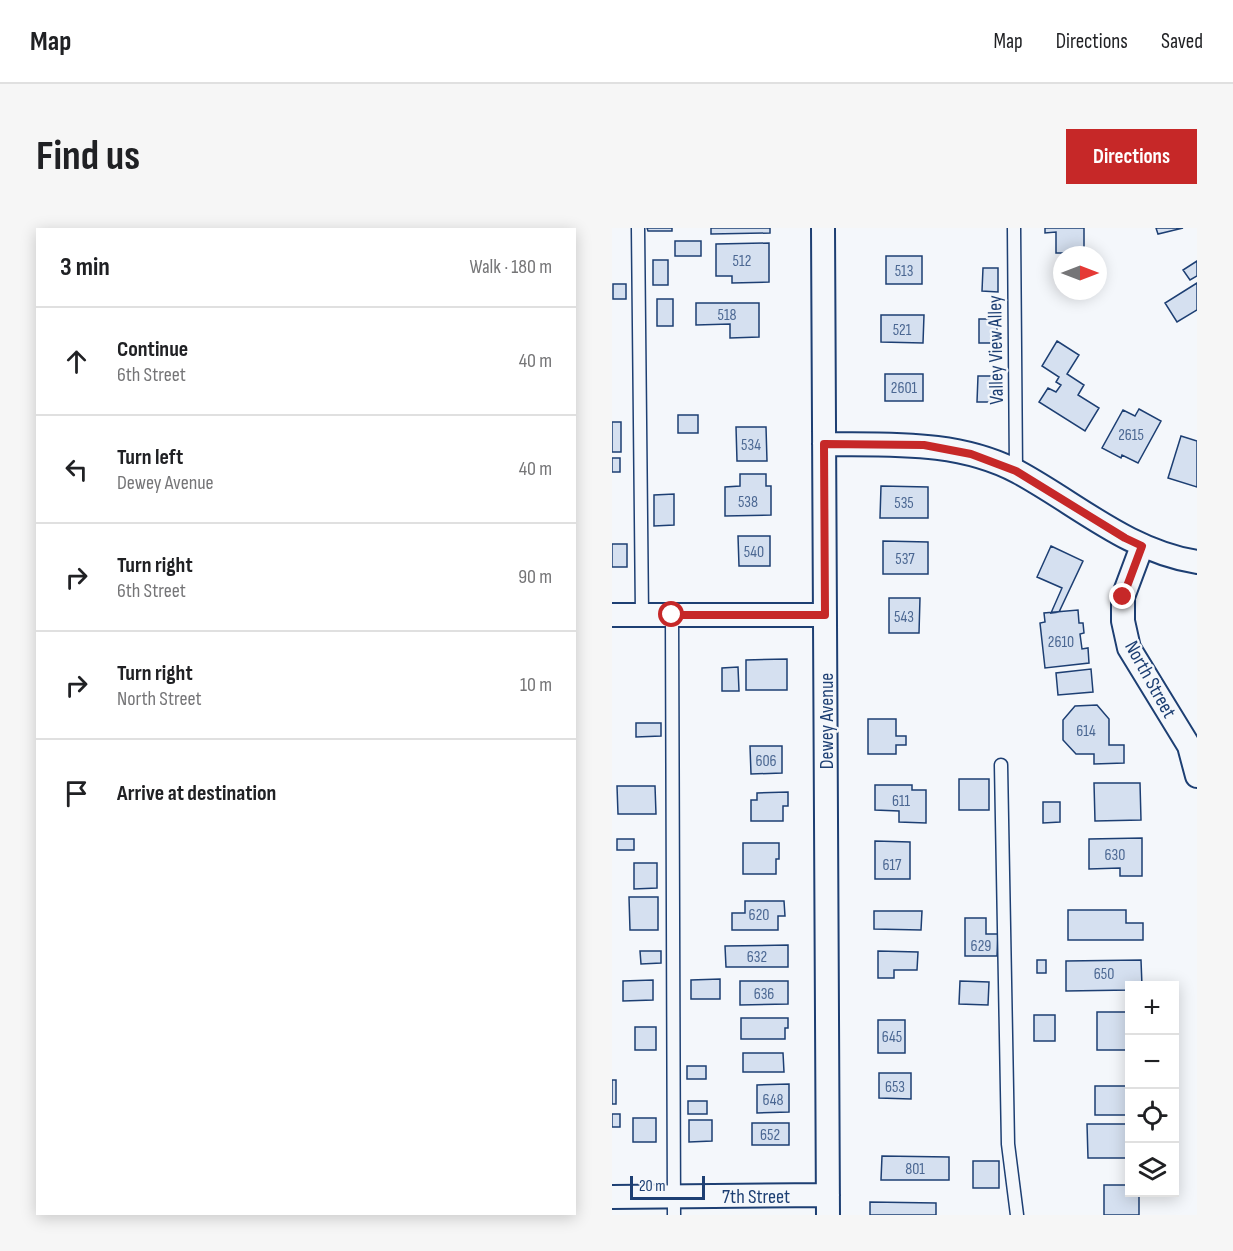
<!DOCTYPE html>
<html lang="en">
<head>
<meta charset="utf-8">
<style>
	body { margin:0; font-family:"Sofia Sans Condensed",sans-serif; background:#f6f6f6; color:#202124 }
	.controls { position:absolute; right:18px; bottom:18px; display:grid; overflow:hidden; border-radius:0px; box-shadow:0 3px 15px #0003 }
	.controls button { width:54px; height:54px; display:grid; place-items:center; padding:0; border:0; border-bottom:2px solid #e0e0e0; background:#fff; color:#202124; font:30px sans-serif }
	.compass { position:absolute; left:441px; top:18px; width:54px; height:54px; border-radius:50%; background:#fff; box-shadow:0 3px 15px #0003; rotate:90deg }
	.scale { position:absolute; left:18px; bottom:15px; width:75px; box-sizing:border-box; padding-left:6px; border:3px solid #1d3f73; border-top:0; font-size:16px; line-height:21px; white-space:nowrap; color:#1d3f73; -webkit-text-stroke:4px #f4f7fb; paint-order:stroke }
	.stop { position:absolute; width:18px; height:18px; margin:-14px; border:4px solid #c62828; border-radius:50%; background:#fff }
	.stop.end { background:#c62828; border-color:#fff; box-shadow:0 2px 6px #0008 }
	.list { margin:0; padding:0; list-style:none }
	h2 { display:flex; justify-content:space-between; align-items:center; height:78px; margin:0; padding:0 24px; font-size:26px }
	h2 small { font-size:20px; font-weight:400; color:#757577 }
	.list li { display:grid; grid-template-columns:39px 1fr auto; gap:18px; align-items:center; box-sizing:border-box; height:108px; padding:0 24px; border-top:2px solid #e0e0e0 }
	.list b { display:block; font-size:22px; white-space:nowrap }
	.list p { margin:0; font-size:20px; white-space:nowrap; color:#757577 }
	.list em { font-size:20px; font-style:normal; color:#757577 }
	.icon { flex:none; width:33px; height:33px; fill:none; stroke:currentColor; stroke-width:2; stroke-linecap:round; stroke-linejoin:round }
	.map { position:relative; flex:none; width:585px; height:987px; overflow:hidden; border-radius:0px }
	header { display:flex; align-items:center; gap:36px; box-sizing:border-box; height:84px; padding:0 30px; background:#fff; border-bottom:2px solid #e0e0e0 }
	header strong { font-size:28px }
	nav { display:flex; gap:33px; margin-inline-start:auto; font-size:21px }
	.intro { display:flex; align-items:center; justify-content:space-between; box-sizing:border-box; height:144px; padding:0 36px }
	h1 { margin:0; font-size:42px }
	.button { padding:15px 27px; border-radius:0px; background:#c62828; color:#fff; font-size:21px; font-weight:700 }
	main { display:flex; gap:36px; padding:0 36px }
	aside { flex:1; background:#fff; border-radius:0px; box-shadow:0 3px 15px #0003 }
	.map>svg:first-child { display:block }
	.building { fill:#d5e0f0; stroke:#1d3f73; stroke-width:1.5 }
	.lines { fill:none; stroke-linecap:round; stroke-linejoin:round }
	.service-casing { stroke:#1d3f73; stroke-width:15 }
	.minor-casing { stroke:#1d3f73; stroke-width:26 }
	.service { stroke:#f4f7fb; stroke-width:12 }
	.minor { stroke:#f4f7fb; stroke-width:22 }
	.route { stroke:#c62828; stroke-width:8 }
	.labels { text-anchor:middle; stroke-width:4.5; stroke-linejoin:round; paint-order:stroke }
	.number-label { font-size:16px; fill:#4b6792 }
	.street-label { font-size:20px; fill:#1d3f73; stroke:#f4f7fb }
</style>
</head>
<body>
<header>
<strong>Map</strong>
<nav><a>Map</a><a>Directions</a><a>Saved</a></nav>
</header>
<div class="intro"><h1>Find us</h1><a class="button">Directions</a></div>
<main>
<aside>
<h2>3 min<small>Walk · 180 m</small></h2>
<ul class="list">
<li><svg class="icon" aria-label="ahead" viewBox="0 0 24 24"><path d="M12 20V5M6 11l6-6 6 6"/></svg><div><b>Continue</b><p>6th Street</p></div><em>40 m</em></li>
<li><svg class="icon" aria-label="left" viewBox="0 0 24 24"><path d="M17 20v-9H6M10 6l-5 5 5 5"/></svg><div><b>Turn left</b><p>Dewey Avenue</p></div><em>40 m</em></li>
<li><svg class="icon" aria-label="right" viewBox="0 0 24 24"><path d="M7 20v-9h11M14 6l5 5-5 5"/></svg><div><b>Turn right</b><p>6th Street</p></div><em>90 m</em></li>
<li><svg class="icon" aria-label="right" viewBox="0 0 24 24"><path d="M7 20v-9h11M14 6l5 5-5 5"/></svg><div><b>Turn right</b><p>North Street</p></div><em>10 m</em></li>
<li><svg class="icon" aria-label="arrive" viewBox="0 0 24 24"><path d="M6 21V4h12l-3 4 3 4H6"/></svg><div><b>Arrive at destination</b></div></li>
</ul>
</aside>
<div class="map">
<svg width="585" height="987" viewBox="0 0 585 987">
	<rect width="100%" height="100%" fill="#f4f7fb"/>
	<path class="building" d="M35,0H60V3H36Z
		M99,0H158V5L99,6Z
		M433,0H472V25H444V4L433,5Z
		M544,0H571L546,6Z
		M63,13H89V28H63Z
		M157,15V54L120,55V48H104V16Z
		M274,28H310V56H274Z
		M41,32H56V57H41Z
		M585,33V48L578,52L571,42Z
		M371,40H386V64L370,63Z
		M585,55V82L565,94L553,75Z
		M1,56H14V71H1Z
		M45,71H61V98H45Z
		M84,75H147V109L118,110V96L84,97Z
		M269,87H312L311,115L269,114Z
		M367,91H385V115H367Z
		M445,113L467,127L455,146L472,157L466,167L487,180L473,203L427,174L436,160L444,164L449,157L444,154L447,149L430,138Z
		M273,146H311V173H273Z
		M366,148H382V174H365Z
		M527,181L549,193L526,235L510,227L509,230L490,220L511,182L523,188Z
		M66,187H86V205H66Z
		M0,194H9V224H0Z
		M124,199H154L155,233H125Z
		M569,208L585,213V259L556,250Z
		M0,230H8V244H0Z
		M128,246H154V258H159V287L113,288V259L128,258Z
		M269,258L316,259V290H268Z
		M62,266V297L42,298V267Z
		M126,308H158V338H127Z
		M271,313L316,314V346H271Z
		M0,316H15V339H0Z
		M439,318L471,333L447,384L439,385L450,360L425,349Z
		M277,370H308L307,405H277Z
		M466,382L467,395H471L472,405L468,406L470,421L476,420L477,435L433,440L428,395L433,394L432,385Z
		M175,431V462H134V432Z
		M126,439L127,463H110V440Z
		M479,441L481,464L446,467L444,445Z
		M485,477L497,491V517H512V535L482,536V526H464L451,512V492L463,478Z
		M256,491H284V508H294V517H284V526H256Z
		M24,495H49V508L24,509Z
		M138,518H170V545L139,546Z
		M347,551H377V582H347Z
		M482,555H528L529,592L483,593Z
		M263,557H300V562H314V595L287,594V583L263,582Z
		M5,558H43L44,586H6Z
		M176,564V578H171V593H139V572H145V565Z
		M431,574H448V594L431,595Z
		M530,610V648H508V640L477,641V611Z
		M5,611H22V622H5Z
		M263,613L298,614V651H263Z
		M131,615H167V631H164V646H131Z
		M22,635H45V660L22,661Z
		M17,669H46V702H18Z
		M133,673H172L173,688H166V702H120V685H133Z
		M456,682H514V695H531V712H456Z
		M262,683H310L309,702L262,701Z
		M353,690H374V706H386L385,728H353Z
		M176,717V739H114L113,718Z
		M28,723H49V735L29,736Z
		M266,723L306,724L305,742H282V750H266Z
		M425,732H434V745H425Z
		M529,732L530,758H518V762L454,763V733Z
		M108,751V771H79V752Z
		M41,752V772L11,773V753Z
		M128,753H176V776L128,777Z
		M348,753L377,754L376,777L347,776Z
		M485,784H518V822H485Z
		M422,787H443V813H422Z
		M129,790H176V800H173V811H129Z
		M266,792H293V825H266Z
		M23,799H44V822H23Z
		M131,825H171L172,844H131Z
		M75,838H94V851H75Z
		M267,845H299V871L267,870Z
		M0,852H4V876H0Z
		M177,856V884L145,885V857Z
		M483,858H518V887H483Z
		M76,873H95V886H76Z
		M0,886H8V899H0Z
		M21,890H44V914H21Z
		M77,892H100V913L77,914Z
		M140,895H177V917H140Z
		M475,896H518V930H476Z
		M270,928L337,929V952H269Z
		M361,933H387V960H361Z
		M492,957H518V964H527V987H492Z
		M258,974L324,975V987H258Z"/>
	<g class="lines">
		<defs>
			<path id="service" d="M26,0L30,387
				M402,0L404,243
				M60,387L62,987
				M389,537L396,916L405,987"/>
			<path id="minor" d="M211,0L216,987
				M212,216C278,217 346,212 406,244C465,276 516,323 585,334
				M530,318L511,369V393L517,420L577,518L585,548
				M0,387H213
				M0,969L216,967"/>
		</defs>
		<use href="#service" class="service-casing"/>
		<use href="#minor" class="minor-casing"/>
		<use href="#service" class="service"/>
		<use href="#minor" class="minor"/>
	</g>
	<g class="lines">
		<path class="route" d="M60,387H213L212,216L312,217L359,226L404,243L513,310L530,318L511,369"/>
	</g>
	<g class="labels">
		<g class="number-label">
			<text x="130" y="38">512</text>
			<text x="292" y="48">513</text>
			<text x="115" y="92">518</text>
			<text x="290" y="107">521</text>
			<text x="292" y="165">2601</text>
			<text x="519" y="212">2615</text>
			<text x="139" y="222">534</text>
			<text x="136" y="279">538</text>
			<text x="292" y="280">535</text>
			<text x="142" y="329">540</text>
			<text x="293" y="336">537</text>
			<text x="292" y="394">543</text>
			<text x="449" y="419">2610</text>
			<text x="474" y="508">614</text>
			<text x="154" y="538">606</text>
			<text x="289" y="578">611</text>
			<text x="503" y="632">630</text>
			<text x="280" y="642">617</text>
			<text x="147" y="692">620</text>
			<text x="369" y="723">629</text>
			<text x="145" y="734">632</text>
			<text x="492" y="751">650</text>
			<text x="152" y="771">636</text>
			<text x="280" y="814">645</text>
			<text x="283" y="864">653</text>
			<text x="161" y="877">648</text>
			<text x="158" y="912">652</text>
			<text x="303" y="946">801</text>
		</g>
		<g class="street-label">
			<text transform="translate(383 122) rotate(-91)" y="7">Valley View Alley</text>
			<text transform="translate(539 451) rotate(61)" y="7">North Street</text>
			<text transform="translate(214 493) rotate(-90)" y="7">Dewey Avenue</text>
			<text x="144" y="975">7th Street</text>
		</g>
	</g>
</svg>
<div class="controls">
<button>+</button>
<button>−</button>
<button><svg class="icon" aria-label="locate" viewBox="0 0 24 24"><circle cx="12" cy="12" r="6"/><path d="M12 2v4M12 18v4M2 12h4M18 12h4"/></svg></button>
<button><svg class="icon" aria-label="layers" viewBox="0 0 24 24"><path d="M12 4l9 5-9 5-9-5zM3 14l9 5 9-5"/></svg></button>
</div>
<svg class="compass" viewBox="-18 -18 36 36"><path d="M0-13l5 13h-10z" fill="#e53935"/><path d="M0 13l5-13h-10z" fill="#757577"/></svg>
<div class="scale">20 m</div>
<div class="stop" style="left:60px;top:387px"></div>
<div class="stop end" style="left:511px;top:369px"></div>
</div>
</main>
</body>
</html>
